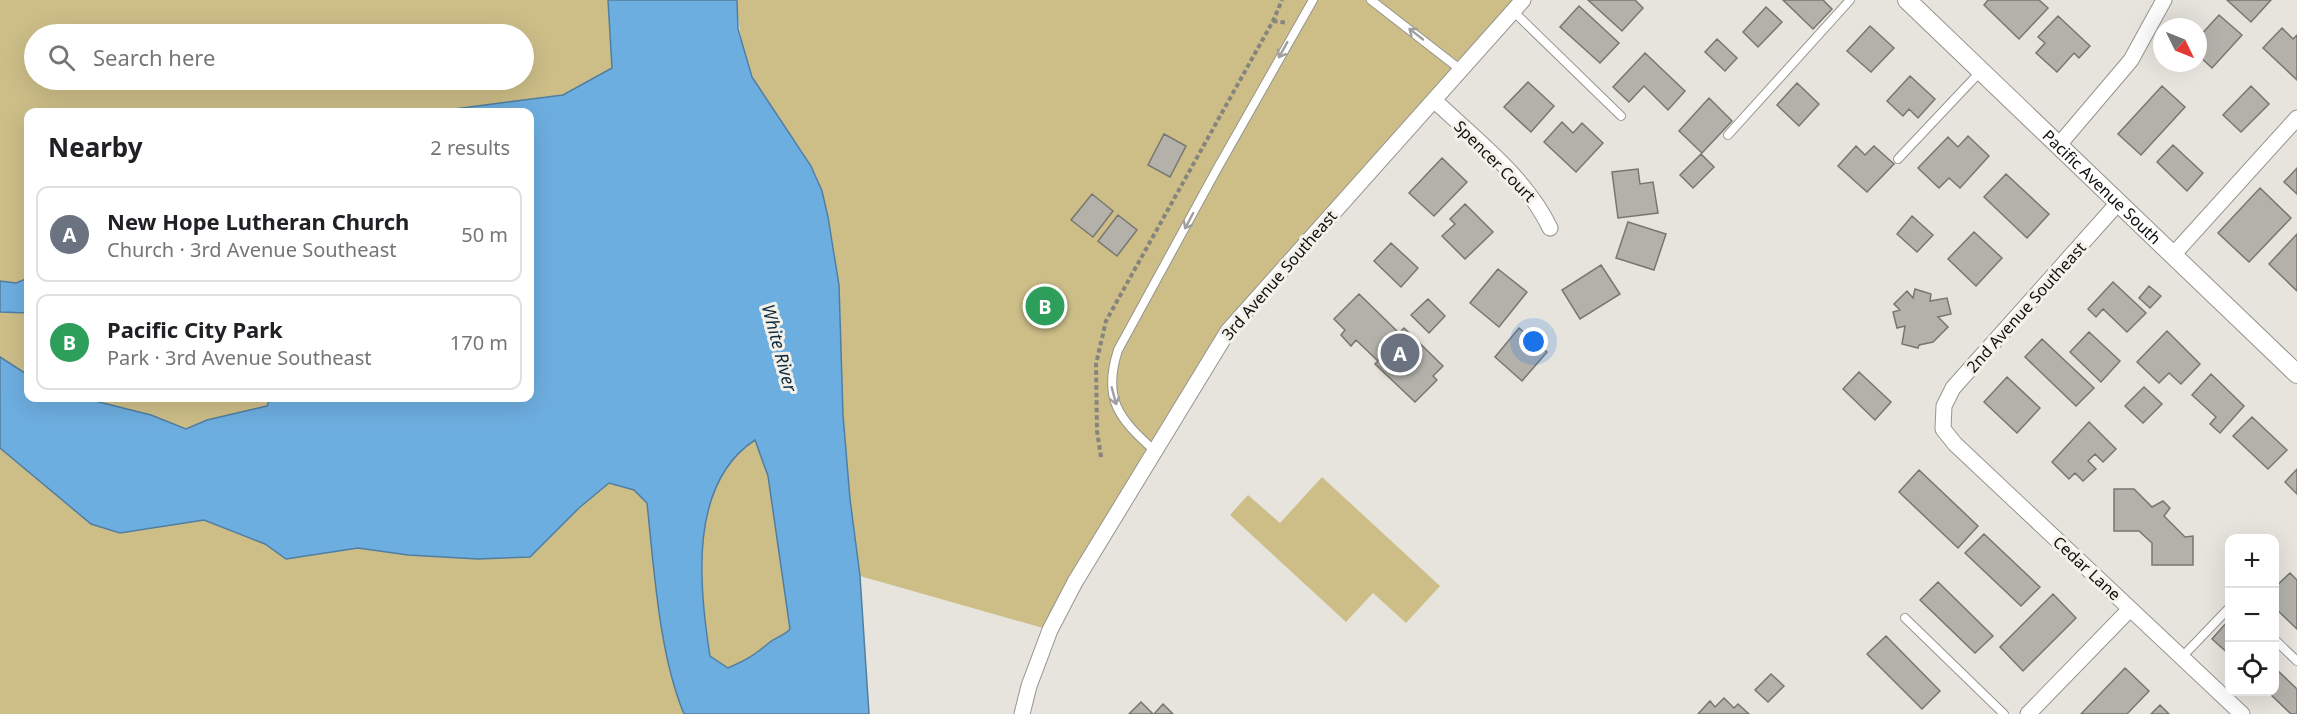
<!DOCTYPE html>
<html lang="en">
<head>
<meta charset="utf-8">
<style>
	body { margin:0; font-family:"Noto Sans",sans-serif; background:#f6f6f6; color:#202124 }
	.controls { position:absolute; right:18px; bottom:18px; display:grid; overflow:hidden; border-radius:12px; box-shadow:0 6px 24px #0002 }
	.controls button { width:54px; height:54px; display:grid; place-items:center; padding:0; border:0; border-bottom:2px solid #e0e0e0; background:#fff; color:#202124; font:30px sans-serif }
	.compass { position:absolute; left:2153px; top:18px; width:54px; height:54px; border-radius:50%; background:#fff; box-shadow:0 6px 24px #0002; rotate:133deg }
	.you { position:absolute; left:1534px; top:342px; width:21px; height:21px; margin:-15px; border:4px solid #fff; border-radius:50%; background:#1a73e8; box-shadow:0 0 0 9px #1a73e833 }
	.badge { display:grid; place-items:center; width:39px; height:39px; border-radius:50%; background:#2c76aa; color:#fff; font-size:20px; font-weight:700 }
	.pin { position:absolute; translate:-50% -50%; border:3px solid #fff; box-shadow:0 2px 6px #0006 }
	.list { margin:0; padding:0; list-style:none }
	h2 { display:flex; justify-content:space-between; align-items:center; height:78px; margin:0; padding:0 24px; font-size:26px }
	h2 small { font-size:20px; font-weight:400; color:#757577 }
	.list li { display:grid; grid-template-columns:39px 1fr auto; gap:18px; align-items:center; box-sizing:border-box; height:96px; margin:0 12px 12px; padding:0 12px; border:2px solid #e0e0e0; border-radius:12px }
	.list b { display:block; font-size:22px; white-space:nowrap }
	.list p { margin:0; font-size:20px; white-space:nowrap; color:#757577 }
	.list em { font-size:20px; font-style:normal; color:#757577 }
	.icon { flex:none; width:33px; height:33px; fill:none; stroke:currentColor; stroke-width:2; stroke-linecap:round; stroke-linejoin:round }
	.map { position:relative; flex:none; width:2297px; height:714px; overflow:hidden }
	.search { position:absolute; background:#fff; box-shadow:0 6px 24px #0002; left:24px; top:24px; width:510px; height:66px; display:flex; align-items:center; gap:15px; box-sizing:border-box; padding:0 21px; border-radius:33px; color:#757577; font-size:22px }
	.panel { position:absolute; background:#fff; box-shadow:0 6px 24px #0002; left:24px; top:108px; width:510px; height:294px; border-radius:12px }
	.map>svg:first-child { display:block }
	.green { fill:#cdbe88; fill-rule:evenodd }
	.water { fill:#6daee0; stroke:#517ea0; stroke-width:1.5; fill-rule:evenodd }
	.building { fill:#b3b1aa; stroke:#787670; stroke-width:1.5 }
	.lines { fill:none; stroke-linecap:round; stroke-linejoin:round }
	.service-casing { stroke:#96948d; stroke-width:10 }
	.minor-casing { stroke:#96948d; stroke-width:17 }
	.tertiary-casing { stroke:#96948d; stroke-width:20 }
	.path { stroke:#85847e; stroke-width:4; stroke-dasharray:4.5 3; stroke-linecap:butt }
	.service { stroke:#fff; stroke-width:8 }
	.minor { stroke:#fff; stroke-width:15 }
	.tertiary { stroke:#fff; stroke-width:18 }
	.oneway { stroke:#9f9f9e }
	.labels { text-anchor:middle; stroke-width:6; stroke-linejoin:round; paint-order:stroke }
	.street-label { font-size:16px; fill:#0f0f0c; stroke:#f3f1e9 }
	.water-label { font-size:18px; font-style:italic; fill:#0f2c41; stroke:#f3f1e9 }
</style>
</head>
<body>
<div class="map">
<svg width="2297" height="714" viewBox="0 0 2297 714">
	<rect width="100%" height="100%" fill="#e6e4dc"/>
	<path class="green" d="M0,0H608L613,68L563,95L431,112H28V278L16,283L0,281ZM34,34H524V80H34Z
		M737,0H1523L1228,331L1050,630L860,576C853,522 845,467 843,413C840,339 842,264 822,192C809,146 768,116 752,75C742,51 738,26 737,0Z
		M0,312L28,313V375L0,357Z
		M83,398H270L267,406L207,420L186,429L151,415Z
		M756,440C780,498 782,567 790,629L785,635L771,641L756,656L728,669L710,656C699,586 688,484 756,440Z
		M0,448L120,533L204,520L265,544L286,559L358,548L408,555L478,559L530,557L579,508L609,483L634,490L647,503C654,568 659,654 684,714H0Z
		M1322,477L1440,586L1406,623L1373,593L1346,622L1230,515L1248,495L1280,523Z"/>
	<path class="water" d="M608,0H737L738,29L752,77L811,166L822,191L828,217L839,285L843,415L850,499L860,576L869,714H684C659,654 654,568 647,503L634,490L609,483L579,508L530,557L478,559L408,555L358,548L286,559L265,544L204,520L120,533L91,524L0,448V357L28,375V398H83L151,415L186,429L207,420L267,406L270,398H530V112H431L563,95L612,68ZM755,440L768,476L790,629C784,636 776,637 770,642C753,656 748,659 728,668L710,656C699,587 688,484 755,440Z
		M28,278V313L0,312V281L16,283Z"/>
	<path class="building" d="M1588,0H1635L1643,8L1622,31Z
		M1783,0H1823L1832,9L1813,29Z
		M1988,0H2039L2048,8L2019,39L1984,5Z
		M2227,0H2271L2251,22Z
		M1579,6L1619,43L1600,63L1560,27Z
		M1766,7L1782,22L1758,47L1743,32Z
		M2219,15L2242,35L2212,68L2198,55V38Z
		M2058,16L2090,46L2079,58L2074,53L2057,72L2036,53L2045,43L2038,37Z
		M1870,26L1894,48L1871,72L1847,51Z
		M2282,28L2293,39L2297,35V80L2263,48Z
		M1717,39L1737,58L1725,71L1705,52Z
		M1645,53L1685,91L1668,110L1644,86L1629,102L1613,87Z
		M1910,76L1935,99L1918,118L1909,109L1903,116L1887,101Z
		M1528,82L1554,106L1531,132L1504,107Z
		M1797,83L1819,104L1799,126L1777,105Z
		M2162,86L2185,107L2141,155L2118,134Z
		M2251,86L2269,104L2241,132L2223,115Z
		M1709,98L1732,121L1702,153L1679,131Z
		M1562,122L1573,133L1582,123L1603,143L1576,172L1544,142Z
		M1164,134L1186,146L1170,177L1148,165Z
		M1968,136L1989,156L1960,188L1949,178L1939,188L1918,168L1948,137L1958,147Z
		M2173,145L2203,173L2187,191L2157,162Z
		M1856,146L1865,155L1874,146L1894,164L1867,192L1838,166Z
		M1701,154L1714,167L1693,188L1680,175Z
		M1442,158L1467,182L1434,216L1409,193Z
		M2297,168V194L2284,182Z
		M1638,169L1640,184L1653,182L1658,213L1618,218L1612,172Z
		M2006,174L2049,214L2027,238L1984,197Z
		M2260,188L2291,218L2249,262L2218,233Z
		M1092,194L1113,211L1093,237L1071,220Z
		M1465,204L1493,232L1465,259L1442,236L1455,224L1450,219Z
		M1118,215L1137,230L1117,256L1098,241Z
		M1912,216L1933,235L1917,252L1897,234Z
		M1628,222L1666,234L1654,270L1616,258Z
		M1974,232L2002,258L1976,286L1948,259Z
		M2297,234V291L2269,264Z
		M1391,243L1418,268L1401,287L1374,261Z
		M1601,265L1620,294L1580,319L1562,290Z
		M1498,269L1527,292L1499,327L1470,303Z
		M2113,282L2146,313L2127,332L2103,309L2096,317L2088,309Z
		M2149,286L2161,296L2150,308L2139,298Z
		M1915,289L1931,294L1930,301L1947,298L1951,314L1938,317L1948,327L1933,342L1919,345L1918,348L1902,344L1905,326L1897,328L1893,312L1900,310L1894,304L1907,291L1913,298Z
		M1359,294L1399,333L1404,328L1443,366L1433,376L1437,380L1415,402L1375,364L1378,361L1356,340L1351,346L1341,335L1345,330L1334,319Z
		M1428,299L1445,316L1429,333L1411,315Z
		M1519,328L1547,352L1522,381L1495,357Z
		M2167,331L2200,364L2181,384L2169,373L2159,383L2137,362Z
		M2089,332L2120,361L2101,382L2070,352Z
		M2042,339L2094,388L2076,406L2025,357Z
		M1859,372L1891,402L1875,420L1843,389Z
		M2211,374L2244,406L2220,433L2210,424L2216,417L2192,395Z
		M2007,377L2040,408L2017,433L1984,402Z
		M2144,387L2162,404L2143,423L2125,406Z
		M2252,417L2287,450L2268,469L2233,436Z
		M2089,422L2116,449L2103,462L2095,454L2088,461L2096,469L2083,481L2075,473L2069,479L2052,462Z
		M2297,469V494L2285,482Z
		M1919,470L1978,526L1958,548L1899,492Z
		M2114,489H2134L2152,507L2163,501L2170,508L2164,516L2185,537L2193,536V565H2152V543L2139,531H2114Z
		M1984,534L2040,587L2021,606L1965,553Z
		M2290,573L2297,580V629L2274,607V588Z
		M1938,582L1993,636L1975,653L1920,600Z
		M2053,594L2076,618L2023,671L2000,647Z
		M2227,622L2230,625V655L2212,639Z
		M1886,636L1940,691L1922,709L1867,654Z
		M2274,667L2297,689V714H2291L2268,692H2274Z
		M2125,668L2149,691L2127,714H2081Z
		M1771,674L1784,686L1768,702L1755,690Z
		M1724,698L1734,708L1738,704L1749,714H1698L1710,701L1715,707Z
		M1141,702L1153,714H1129Z
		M1163,704L1173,714H1154Z
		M2160,705L2169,714H2151Z"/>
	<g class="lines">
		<defs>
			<path id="service" d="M1371,0L1461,70
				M1513,11L1621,116
				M1728,135L1850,0
				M1898,159L1981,71
				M1155,451C1119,419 1102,399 1118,350L1217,169L1313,0
				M1905,618L2004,714
				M2274,639L2297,661
				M2182,657L2230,607"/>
			<path id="minor" d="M1434,100C1475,139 1525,176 1550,228
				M2058,146L2131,60L2164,0
				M2118,203L1953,388L1944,406L1943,429L1955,444L2242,714
				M2173,255L2297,118
				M1022,714L1029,686L1050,630L1075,582L1228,331L1523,0
				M2028,714L2130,609"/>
			<g id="tertiary">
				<path id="s1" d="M1907,0L2297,374"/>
			</g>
		</defs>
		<use href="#service" class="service-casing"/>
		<use href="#minor" class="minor-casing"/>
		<use href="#tertiary" class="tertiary-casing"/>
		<path class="path" d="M1273,21L1288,23
			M1101,457L1097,431L1096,364L1106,321L1273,21L1282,0"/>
		<use href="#service" class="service"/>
		<use href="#minor" class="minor"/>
		<use href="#tertiary" class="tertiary"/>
	</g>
	<defs><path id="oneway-shaft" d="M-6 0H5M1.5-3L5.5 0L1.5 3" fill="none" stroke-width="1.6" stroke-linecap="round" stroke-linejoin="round" transform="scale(1.5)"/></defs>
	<g class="oneway">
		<use href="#oneway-shaft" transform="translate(1416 34) rotate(-142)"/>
		<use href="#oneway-shaft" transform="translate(1283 50) rotate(119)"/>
		<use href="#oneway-shaft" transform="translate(1189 221) rotate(118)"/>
		<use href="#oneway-shaft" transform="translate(1114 396) rotate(75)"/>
	</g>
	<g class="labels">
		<g class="street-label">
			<text transform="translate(1495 161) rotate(45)" y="6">Spencer Court</text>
			<text dy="6" stroke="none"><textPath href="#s1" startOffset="270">Pacific Avenue South</textPath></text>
			<text transform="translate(1279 275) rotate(-49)" y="6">3rd Avenue Southeast</text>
			<text transform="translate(2026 307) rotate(-48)" y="6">2nd Avenue Southeast</text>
			<text transform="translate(2087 568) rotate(43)" y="6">Cedar Lane</text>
		</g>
		<g class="water-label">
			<text transform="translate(779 348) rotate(75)" y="6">White River</text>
		</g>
	</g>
</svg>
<div class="controls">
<button>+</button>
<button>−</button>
<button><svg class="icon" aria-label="locate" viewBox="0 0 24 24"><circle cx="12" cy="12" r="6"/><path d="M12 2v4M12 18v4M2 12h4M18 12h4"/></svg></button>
</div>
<svg class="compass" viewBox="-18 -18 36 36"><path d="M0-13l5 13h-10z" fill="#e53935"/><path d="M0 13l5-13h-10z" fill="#757577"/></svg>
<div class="you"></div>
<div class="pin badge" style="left:1400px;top:353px;background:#6b7280">A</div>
<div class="pin badge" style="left:1045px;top:306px;background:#2e9e5b">B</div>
<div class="search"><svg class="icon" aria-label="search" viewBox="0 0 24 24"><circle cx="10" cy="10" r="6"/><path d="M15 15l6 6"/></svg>Search here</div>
<section class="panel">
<h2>Nearby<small>2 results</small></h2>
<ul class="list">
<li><span class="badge" style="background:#6b7280">A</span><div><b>New Hope Lutheran Church</b><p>Church · 3rd Avenue Southeast</p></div><em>50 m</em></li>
<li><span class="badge" style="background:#2e9e5b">B</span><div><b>Pacific City Park</b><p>Park · 3rd Avenue Southeast</p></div><em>170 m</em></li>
</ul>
</section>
</div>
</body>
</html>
